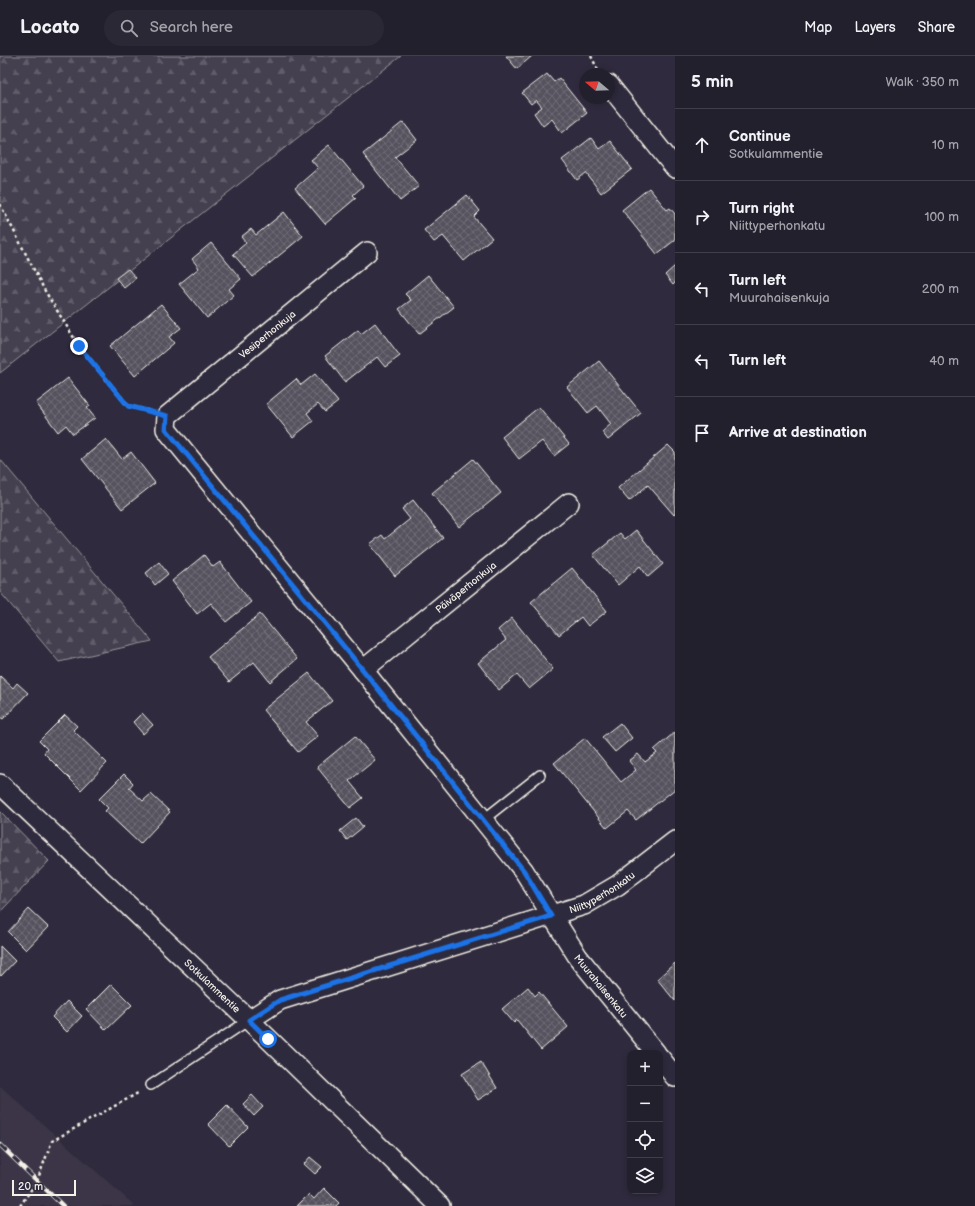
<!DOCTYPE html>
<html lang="en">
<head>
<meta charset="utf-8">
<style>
	body { margin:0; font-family:"Balsamiq Sans",sans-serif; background:#2b2836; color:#f1f3f6 }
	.controls { position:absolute; right:12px; bottom:12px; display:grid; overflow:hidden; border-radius:8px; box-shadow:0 2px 6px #0003 }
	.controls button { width:36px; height:36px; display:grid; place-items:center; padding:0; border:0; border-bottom:1px solid #403e4a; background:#23202e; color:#f1f3f6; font:20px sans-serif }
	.compass { position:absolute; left:579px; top:12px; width:36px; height:36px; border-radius:50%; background:#23202e; box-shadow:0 2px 6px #0003; rotate:289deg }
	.scale { position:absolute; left:12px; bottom:10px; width:64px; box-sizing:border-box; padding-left:4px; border:2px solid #f4f1e8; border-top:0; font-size:11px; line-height:14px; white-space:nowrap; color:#f4f1e8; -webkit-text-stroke:3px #2f2a3d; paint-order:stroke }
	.stop { position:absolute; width:12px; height:12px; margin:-9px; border:3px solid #1a73e8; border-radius:50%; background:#fff }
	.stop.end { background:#1a73e8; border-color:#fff; box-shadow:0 1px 4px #0008 }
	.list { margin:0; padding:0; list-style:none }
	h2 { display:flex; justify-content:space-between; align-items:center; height:52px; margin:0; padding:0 16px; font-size:17px }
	h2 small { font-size:13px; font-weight:400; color:#a3a3aa }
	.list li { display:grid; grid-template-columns:26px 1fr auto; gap:12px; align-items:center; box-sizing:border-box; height:72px; padding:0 16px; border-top:1px solid #403e4a }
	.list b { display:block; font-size:15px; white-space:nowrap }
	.list p { margin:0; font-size:13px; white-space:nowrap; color:#a3a3aa }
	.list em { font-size:13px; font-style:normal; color:#a3a3aa }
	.icon { flex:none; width:22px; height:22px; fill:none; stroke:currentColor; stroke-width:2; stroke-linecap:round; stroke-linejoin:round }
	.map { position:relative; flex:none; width:675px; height:1150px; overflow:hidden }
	header { display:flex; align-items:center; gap:24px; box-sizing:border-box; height:56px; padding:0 20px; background:#23202e; border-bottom:1px solid #403e4a }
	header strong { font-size:19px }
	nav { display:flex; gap:22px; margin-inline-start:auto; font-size:14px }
	.search { width:280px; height:36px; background:#2b2836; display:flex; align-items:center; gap:10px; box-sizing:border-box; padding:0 14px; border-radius:22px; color:#a3a3aa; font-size:15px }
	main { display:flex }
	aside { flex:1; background:#23202e }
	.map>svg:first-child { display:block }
	.built { fill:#3b3647 }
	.forest { fill:url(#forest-firs); stroke:#9c989c }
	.building { fill:url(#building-cross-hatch); stroke:#f4f1e8 }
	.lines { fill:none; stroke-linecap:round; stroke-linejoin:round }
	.service-casing { stroke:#f4f1e8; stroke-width:12 }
	.minor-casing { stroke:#f4f1e8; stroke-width:22 }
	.path { stroke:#f4f1e8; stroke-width:2.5; stroke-dasharray:3 3; stroke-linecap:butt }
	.service { stroke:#2f2a3d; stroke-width:9 }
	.minor { stroke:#2f2a3d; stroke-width:19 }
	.rail-casing { stroke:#f4f1e8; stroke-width:4.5 }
	.rail { stroke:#2f2a3d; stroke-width:3; stroke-dasharray:9; stroke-linecap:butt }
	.route { stroke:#1a73e8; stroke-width:5 }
	.labels { text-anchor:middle; stroke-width:3; stroke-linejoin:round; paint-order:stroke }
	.street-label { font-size:10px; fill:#f4f1e8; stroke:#2f2a3d }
</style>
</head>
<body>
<header>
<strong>Locato</strong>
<div class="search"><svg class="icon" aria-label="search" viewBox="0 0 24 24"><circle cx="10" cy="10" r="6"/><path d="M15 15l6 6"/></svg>Search here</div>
<nav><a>Map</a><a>Layers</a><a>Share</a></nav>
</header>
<main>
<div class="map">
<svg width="675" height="1150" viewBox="0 0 675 1150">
	<defs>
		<pattern id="forest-firs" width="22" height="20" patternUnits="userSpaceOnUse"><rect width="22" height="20" fill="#454050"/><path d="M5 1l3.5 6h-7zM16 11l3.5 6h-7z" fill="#605c69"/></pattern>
		<pattern id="building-cross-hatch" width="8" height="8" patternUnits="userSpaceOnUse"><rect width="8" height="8" fill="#56525f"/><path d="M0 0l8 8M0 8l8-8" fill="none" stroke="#6f6b76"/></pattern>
	</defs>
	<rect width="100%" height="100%" fill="#2f2a3d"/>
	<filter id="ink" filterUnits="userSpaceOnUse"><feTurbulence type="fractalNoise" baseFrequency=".025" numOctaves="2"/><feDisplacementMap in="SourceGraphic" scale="8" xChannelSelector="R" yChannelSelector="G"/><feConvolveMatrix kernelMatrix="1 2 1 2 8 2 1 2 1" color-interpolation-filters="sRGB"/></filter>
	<g filter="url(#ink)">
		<path class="built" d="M0,1030L135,1150H0Z"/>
		<path class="forest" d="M0,0H401L0,317Z
			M0,403L152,585L59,606L0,536Z
			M0,755L49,805L0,856Z"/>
		<path class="building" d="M506,0H532L517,13Z
			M547,18L554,26L559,22L587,57L562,77L552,63L543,70L534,57L542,51L536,44L531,48L522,37Z
			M403,66L417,84L395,101L419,130L400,145L363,98Z
			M591,82L599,93L610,85L632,113L601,137L586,117L577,124L562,104Z
			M329,89L363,130L353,139L356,142L325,168L295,132L318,112L311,104Z
			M649,132L667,154L670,152L675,158V184L657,198L622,154Z
			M467,139L480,155L474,161L492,182L464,205L443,180L434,186L424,174Z
			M284,156L303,180L253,221L233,198L246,187L241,181L251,173L256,179Z
			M211,187L241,223L229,233L234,239L207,262L179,228L199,212L192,203Z
			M675,210V227L673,229L665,219Z
			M128,213L136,222L124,232L116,222Z
			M428,219L454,251L419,278L399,253L411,244L405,238Z
			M161,248L181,272L169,281L174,287L135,320L110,290Z
			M375,267L400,300L385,311L377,301L345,326L325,300L358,274L361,278Z
			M599,305L641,357L608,384L602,376L611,368L597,350L588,357L567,331Z
			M315,318L338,346L325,356L318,348L307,357L313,365L293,381L266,348L296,323L301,329Z
			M68,322L90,350L87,352L95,362L73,378L66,369L58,376L36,347Z
			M539,351L569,388L554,400L542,385L519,403L502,381Z
			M106,383L122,403L131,396L155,427L122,453L82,403Z
			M668,389L675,396V458L674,459L648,429L629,445L618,432Z
			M473,403L501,437L459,471L432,437Z
			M413,444L443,482L395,520L370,488L382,479L385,483L410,463L402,453Z
			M636,474L663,508L648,521L640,510L618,529L593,499L620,477L625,483Z
			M204,499L213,511L220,506L251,546L226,566L211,547L197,558L172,525Z
			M159,506L168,518L155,529L146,517Z
			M572,512L607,555L588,570L581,561L559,579L531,546Z
			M260,558L297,603L270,626L254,606L229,626L208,601Z
			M512,562L553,613L529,633L517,619L499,634L478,607L506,584L498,574Z
			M309,617L332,645L306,666L318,680L298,696L263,654Z
			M0,620L13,632L17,627L28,637L3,663L0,661Z
			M142,657L153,669L143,678L133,666Z
			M65,659L77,670L73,674L107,707L81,734L44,697L47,693L39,685Z
			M620,667L632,682L615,696L602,681Z
			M675,676V733L636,764L628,755L607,772L554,707L585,682L621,726L636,714L629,705L638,698L645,706L657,697L654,694Z
			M355,680L375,704L349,725L363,742L350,752L317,711Z
			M124,718L133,727L129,732L143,745L151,738L170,756L140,788L105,755L108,752L99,743Z
			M356,762L363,771L347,784L340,775Z
			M29,853L48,871L26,894L8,876Z
			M0,890L15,905L1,920L0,919Z
			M675,907V945L657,923Z
			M111,928L132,949L106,974L86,953Z
			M528,931L535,940L539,936L568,971L541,994L517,964L514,967L502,953Z
			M67,945L82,960L67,976L52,961Z
			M481,1006L497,1032L478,1044L462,1018Z
			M252,1039L263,1051L254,1060L243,1048Z
			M227,1049L248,1071L229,1090L208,1068Z
			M310,1101L322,1111L315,1118L304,1108Z
			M324,1132L339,1147L336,1150H297L309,1138L314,1143Z"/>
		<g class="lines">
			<defs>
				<path id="service" d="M483,764L540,719
					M151,1029L249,964"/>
				<g id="minor">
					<path d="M609,29L675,112"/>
					<path id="s1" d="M367,196L167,360L166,373L363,614L524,815L578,901L656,997"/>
					<path id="s2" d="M363,614L569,447"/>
					<path id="s3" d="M0,728L249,964L440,1150"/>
					<path id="s4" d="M249,964L280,944L584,849L618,829L675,785"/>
					<path d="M660,1002L675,1021"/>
				</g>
			</defs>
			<use href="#service" class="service-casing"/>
			<use href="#minor" class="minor-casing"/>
			<path class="path" d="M591,0L598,14
				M0,148L45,235L79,290L128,350L149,355
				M20,1150L37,1125L52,1085L138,1037"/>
			<use href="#service" class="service"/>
			<use href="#minor" class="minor"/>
			<defs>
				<path id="rail" d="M0,1089L63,1150"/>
			</defs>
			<use href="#rail" class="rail-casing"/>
			<use href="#rail" class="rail"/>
		</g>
	</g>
	<g class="lines" filter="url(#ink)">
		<path class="route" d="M79,290L128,350L167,360L166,373L363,614L524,815L551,860L280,944L249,964L268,983"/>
	</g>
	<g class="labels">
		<g class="street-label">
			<text transform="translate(267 278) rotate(-39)" y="4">Vesiperhonkuja</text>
			<text dy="4" stroke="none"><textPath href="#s2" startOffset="132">Päiväperhonkuja</textPath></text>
			<text dy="4" stroke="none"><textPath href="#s4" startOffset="377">Niittyperhonkatu</textPath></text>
			<text dy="4" stroke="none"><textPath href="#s3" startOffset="293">Sotkulammentie</textPath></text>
			<text dy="4" stroke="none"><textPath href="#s1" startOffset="979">Muurahaisenkatu</textPath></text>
		</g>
	</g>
</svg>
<div class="controls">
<button>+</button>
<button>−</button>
<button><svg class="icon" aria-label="locate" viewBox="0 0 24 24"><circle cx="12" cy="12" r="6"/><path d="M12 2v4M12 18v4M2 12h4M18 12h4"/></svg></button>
<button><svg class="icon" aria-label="layers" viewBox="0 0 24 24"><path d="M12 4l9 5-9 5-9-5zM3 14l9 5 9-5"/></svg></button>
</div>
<svg class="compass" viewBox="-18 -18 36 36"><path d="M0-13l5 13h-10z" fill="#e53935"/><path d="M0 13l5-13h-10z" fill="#a3a3aa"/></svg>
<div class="scale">20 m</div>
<div class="stop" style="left:268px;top:983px"></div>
<div class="stop end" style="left:79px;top:290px"></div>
</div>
<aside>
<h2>5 min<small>Walk · 350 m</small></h2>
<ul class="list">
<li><svg class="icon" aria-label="ahead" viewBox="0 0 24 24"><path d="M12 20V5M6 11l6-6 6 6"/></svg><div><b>Continue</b><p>Sotkulammentie</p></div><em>10 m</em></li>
<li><svg class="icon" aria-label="right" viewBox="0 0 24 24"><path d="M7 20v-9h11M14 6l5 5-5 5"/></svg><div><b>Turn right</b><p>Niittyperhonkatu</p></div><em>100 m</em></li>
<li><svg class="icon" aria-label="left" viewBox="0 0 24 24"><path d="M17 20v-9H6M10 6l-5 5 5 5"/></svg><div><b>Turn left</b><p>Muurahaisenkuja</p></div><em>200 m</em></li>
<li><svg class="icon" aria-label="left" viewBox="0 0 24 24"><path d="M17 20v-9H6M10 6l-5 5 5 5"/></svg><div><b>Turn left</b></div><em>40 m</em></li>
<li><svg class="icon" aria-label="arrive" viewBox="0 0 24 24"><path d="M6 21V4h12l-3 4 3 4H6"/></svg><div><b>Arrive at destination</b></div></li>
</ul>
</aside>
</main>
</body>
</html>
